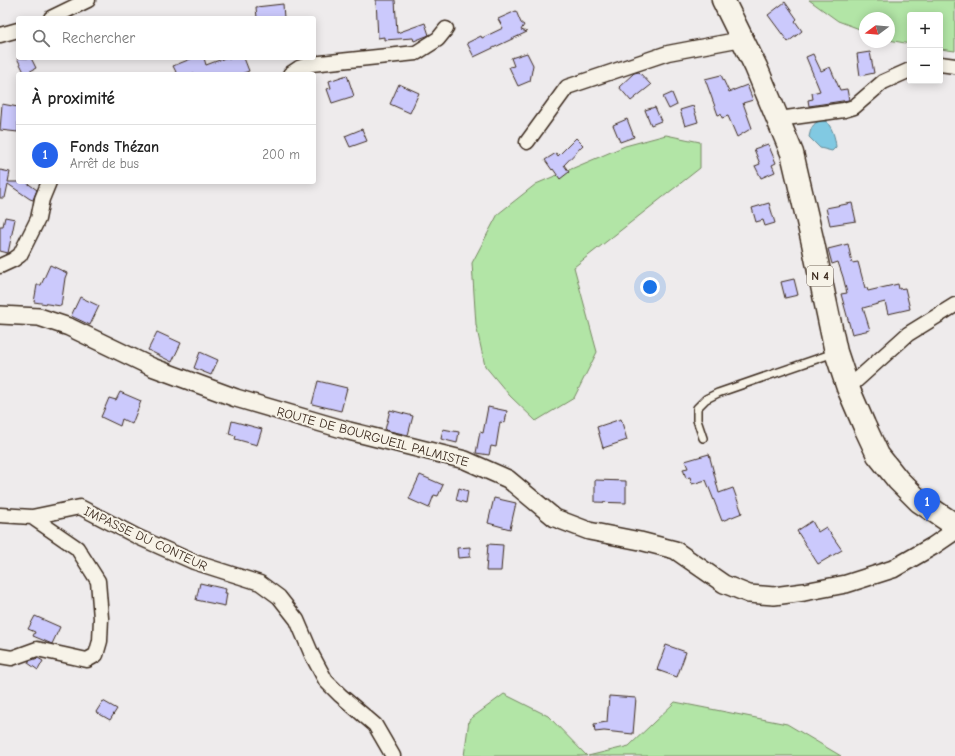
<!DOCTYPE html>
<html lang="fr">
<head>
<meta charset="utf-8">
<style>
	body { margin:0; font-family:"Comic Neue",sans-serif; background:#f6f6f6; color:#222 }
	.controls { position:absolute; right:12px; top:12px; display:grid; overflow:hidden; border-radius:4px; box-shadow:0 2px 10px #0003 }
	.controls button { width:36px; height:36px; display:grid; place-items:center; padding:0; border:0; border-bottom:1px solid #e0e0e0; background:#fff; color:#222; font:20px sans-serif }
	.compass { position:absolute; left:859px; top:12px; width:36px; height:36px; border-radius:50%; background:#fff; box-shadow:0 2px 10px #0003; rotate:254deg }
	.you { position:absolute; left:650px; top:287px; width:14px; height:14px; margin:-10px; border:3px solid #fff; border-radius:50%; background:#1a73e8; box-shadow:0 0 0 6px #1a73e833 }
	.badge { display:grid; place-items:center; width:26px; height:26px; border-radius:50%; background:#2563eb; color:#fff; font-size:13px; font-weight:700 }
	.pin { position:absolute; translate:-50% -33px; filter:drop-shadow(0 1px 2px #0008) }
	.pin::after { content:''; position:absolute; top:21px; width:14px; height:12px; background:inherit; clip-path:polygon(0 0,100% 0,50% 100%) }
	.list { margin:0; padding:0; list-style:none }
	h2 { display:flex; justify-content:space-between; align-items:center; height:52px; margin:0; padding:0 16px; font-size:17px }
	h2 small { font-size:13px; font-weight:400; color:#767676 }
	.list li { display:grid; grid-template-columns:26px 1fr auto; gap:12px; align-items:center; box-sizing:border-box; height:60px; padding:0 16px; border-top:1px solid #e0e0e0 }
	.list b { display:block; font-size:15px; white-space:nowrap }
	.list p { margin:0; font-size:13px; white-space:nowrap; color:#767676 }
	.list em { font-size:13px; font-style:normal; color:#767676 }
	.icon { flex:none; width:22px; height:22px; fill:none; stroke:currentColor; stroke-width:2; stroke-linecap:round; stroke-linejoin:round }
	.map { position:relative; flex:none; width:955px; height:756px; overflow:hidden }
	.search { position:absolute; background:#fff; box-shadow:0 2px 10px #0003; left:16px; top:16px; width:300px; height:44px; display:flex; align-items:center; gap:10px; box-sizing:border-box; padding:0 14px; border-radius:4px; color:#767676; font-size:15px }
	.panel { position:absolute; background:#fff; box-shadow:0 2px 10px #0003; left:16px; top:72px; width:300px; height:112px; border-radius:4px }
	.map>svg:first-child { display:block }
	.green { fill:#b2e5a6; stroke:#768862 }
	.water { fill:#81c9e2; stroke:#658994 }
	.building { fill:#cbc9fc; stroke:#3b2a1e }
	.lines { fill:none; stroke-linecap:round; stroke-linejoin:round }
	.service-casing { stroke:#3b2a1e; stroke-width:10 }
	.minor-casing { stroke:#3b2a1e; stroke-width:17 }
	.tertiary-casing { stroke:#3b2a1e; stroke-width:20 }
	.primary-casing { stroke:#3b2a1e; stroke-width:25 }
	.service { stroke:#f7f3e8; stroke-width:7 }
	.minor { stroke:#f7f3e8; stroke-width:14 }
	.tertiary { stroke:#f7f3e8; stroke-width:17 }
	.primary { stroke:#f7f3e8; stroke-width:22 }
	.labels { text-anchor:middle; stroke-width:4; stroke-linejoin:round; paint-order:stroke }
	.shield { fill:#f7f3e8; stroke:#73665b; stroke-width:1 }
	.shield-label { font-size:12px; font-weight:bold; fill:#3b2a1e }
	.street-label { font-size:13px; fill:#3b2a1e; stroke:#f7f3e8 }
</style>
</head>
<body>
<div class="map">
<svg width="955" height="756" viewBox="0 0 955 756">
	<rect width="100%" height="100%" fill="#eeebec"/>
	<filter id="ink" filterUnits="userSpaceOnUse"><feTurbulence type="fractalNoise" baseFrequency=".025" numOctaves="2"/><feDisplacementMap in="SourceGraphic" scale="8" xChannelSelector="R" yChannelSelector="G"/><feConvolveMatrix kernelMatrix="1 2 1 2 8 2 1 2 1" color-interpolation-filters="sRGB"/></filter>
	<g filter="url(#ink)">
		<path class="green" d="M809,0H955V51L940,49V15H910V44L889,40V18H865V31L838,21Z
			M666,135L700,142V168L574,267L597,352L574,398L536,421L510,396L485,366L476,325L472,263L498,214L536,184L625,146Z
			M504,694L548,716L587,756H464L469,720Z
			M675,702L787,724L841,756H588L629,746Z"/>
		<path class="water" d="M821,120L827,122C833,130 835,137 836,147L832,151L820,148L809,137C811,128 812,124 821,120Z"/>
		<path class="building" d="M376,0H395L397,33L425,23L429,35L414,41L413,38L384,40V37L378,38Z
			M785,2L797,19L795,21L802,31L788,42L768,15Z
			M283,4L284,18H257L256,7Z
			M516,11L521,23L524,25L521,30L527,32L474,57L467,43L481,36L482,38L503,28L498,19Z
			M870,52L874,73L860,76L857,54Z
			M527,53L533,65L530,81L518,86L509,67L514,66L511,58Z
			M813,54L821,71L830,67L840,90L847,89L849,100L809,106L808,100L813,99L812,93L820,91L806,57Z
			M17,58H31L36,68L25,74Z
			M193,58H204L206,65L225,58H244L249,71L241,74H177L173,66Z
			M639,72L651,85L631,101L619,87L634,73Z
			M347,75L354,96L332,103L327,89L331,88L329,81Z
			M721,75L729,92L747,85L753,100L743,103L752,128L737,137L728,116L722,118L721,114L718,115L705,79Z
			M399,84L419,93L410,113L390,104Z
			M672,93L677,105L669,109L663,97Z
			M2,104L18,107V132L0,130Z
			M693,106L698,122L685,126L680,110Z
			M655,107L661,121L651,125L645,110Z
			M627,119L634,137L620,142L613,125Z
			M362,129L367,141L350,147L345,136Z
			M576,138L583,145L564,165L569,172L560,179L553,169L552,170L545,160L556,153L558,156Z
			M768,144L776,163L772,165L775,172L761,178L755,166L760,164L754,149Z
			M0,170L10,172L8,182H26L37,190L33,200L30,199L8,184L5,198H0Z
			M769,203L775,223L765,226L763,220L756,222L752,208Z
			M852,203L856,221L830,225L826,208Z
			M5,217L15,219L8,253L0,251V226H3Z
			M848,244L852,263L858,262L865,288H867L868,291L898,284L899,289L905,288L910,309L888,314L885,302L863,308L870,330L852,334L841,294L847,293L843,277L838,262L832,264L828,249Z
			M50,265L67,273L65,278L61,306L34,302L37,285H41Z
			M794,279L798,295L785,298L781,282Z
			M80,297L99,306L90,325L71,316Z
			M157,332L181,343L172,362L148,350Z
			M200,352L218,360L211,375L194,368Z
			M318,381L347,388L341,411L312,404Z
			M120,392L141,401L132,424L122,419L120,426L101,417L109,398L116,400Z
			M488,407L507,411L505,423L500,422L496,447L491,446L489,455L476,453L480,432L483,433Z
			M390,410L413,416L408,435L385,430Z
			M621,419L627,440L603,448L597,427Z
			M232,421L262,429L257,445L235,439L236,436L229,434Z
			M443,429L459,432L457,443L441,439Z
			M709,454L719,493L733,488L742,513L722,521L706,480L692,484L690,477L686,478L683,469L688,468L685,461Z
			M420,475L443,485L438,496L434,495L429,508L409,499Z
			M595,480L626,481V503L595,502Z
			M459,488L468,491L466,503L456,500Z
			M494,498L516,503L510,529L488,523Z
			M812,521L818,532L826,527L842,550L818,564L797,531Z
			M488,544L503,545L501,571H486Z
			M470,547V557L458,558L457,548Z
			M200,583L226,589L225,593H227L225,606L196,600Z
			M35,616L60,627L52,644L33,636L35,632L28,629Z
			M666,645L686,652L677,677L657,670Z
			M38,658L43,661L38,670L28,663L29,661Z
			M609,696L636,698L633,734L604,731L595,732L594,724L607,722Z
			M103,701L117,709L110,720L96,712Z"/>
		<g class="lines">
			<defs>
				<path id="service" d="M703,438L697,420V408L706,399L718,393L834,353"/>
				<path id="minor" d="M51,18L88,0
					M0,35L18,30
					M940,64L955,66
					M290,74L299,68L311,64L416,53L438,39L446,29
					M779,119L844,110L854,107L883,82L910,70
					M527,142L567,87L668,53L742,39
					M0,266L13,260L20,255L38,219L42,199L49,182
					M848,388L908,334L955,305
					M0,515L32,517L80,507L138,537L194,562L260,583L279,597L297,620L312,655L326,681L340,695L375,725L393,756
					M0,656L12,658L37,649L87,660L96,655L100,641L101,618L98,581L77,548L32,517"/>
				<path id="tertiary" d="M0,315L39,317L69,327L152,367L236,398L349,431L465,460L508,479L555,518L589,531L640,541L675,550L724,584L749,594L774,596L804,592L846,584L893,569L933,546L955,531"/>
				<path id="primary" d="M723,0L756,67L792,153L813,243L836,352L848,388L864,425L878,455L898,480L919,501L955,525"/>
			</defs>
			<use href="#service" class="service-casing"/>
			<use href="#minor" class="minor-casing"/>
			<use href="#tertiary" class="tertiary-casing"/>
			<use href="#primary" class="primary-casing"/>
			<use href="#service" class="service"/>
			<use href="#minor" class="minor"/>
			<use href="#tertiary" class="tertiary"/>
			<use href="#primary" class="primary"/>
		</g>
	</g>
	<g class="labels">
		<rect class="shield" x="807" y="266" width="26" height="20" rx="3"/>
		<g class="shield-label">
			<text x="820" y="280">N 4</text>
		</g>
		<g class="street-label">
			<text transform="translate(373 436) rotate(15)" y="5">ROUTE DE BOURGUEIL PALMISTE</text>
			<text transform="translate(146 538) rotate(25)" y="5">IMPASSE DU CONTEUR</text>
		</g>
	</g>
</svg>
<div class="controls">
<button>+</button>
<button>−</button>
</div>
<svg class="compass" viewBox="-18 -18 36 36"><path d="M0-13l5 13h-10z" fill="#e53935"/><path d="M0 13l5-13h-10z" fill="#767676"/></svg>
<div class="you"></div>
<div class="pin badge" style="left:927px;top:521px">1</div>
<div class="search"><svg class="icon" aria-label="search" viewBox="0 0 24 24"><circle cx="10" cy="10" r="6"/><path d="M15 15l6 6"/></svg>Rechercher</div>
<section class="panel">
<h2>À proximité<small></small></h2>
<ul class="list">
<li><span class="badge">1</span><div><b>Fonds Thézan</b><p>Arrêt de bus</p></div><em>200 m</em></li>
</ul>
</section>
</div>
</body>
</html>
